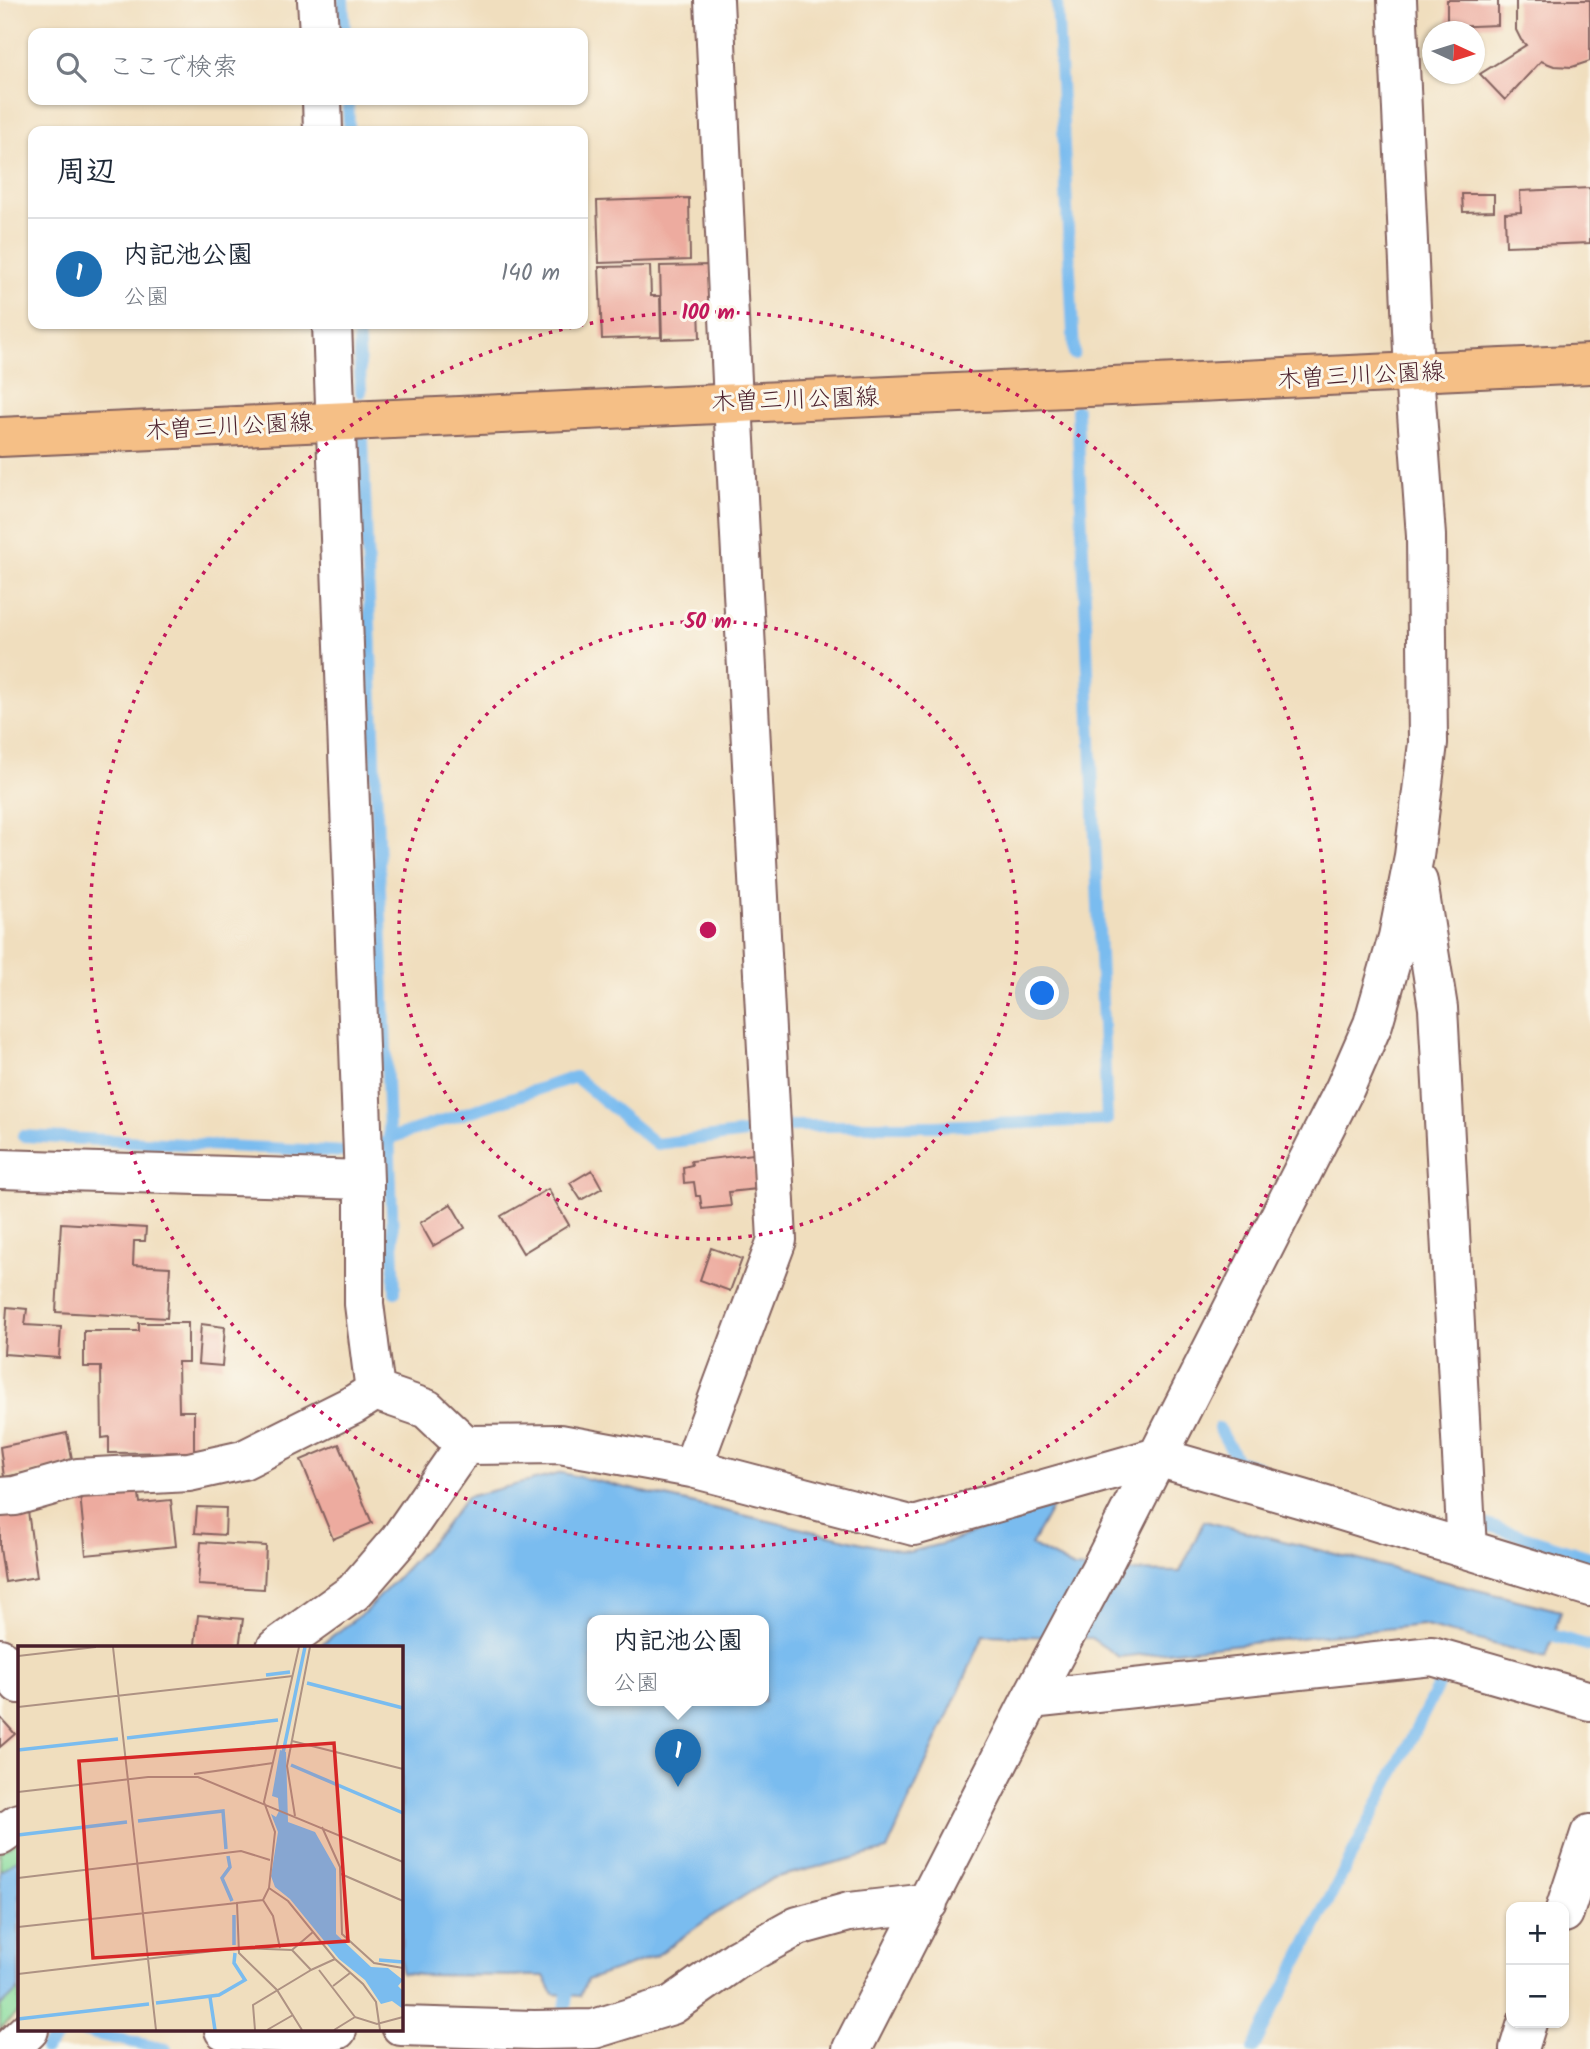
<!DOCTYPE html>
<html lang="ja">
<head>
<meta charset="utf-8">
<style>
	body { margin:0; font-family:Kalam,"Klee One",sans-serif; background:#f2f2f3; color:#1f2937 }
	.controls { position:absolute; right:21px; bottom:21px; display:grid; overflow:hidden; border-radius:14px; box-shadow:0 2px 5px #0004 }
	.controls button { width:63px; height:63px; display:grid; place-items:center; padding:0; border:0; border-bottom:2px solid #e0e1e3; background:#fff; color:#1f2937; font:35px sans-serif }
	.compass { position:absolute; left:1422px; top:21px; width:63px; height:63px; border-radius:50%; background:#fff; box-shadow:0 2px 5px #0004; rotate:94deg }
	.you { position:absolute; left:1043px; top:994px; width:24px; height:24px; margin:-18px; border:5px solid #fff; border-radius:50%; background:#1a73e8; box-shadow:0 0 0 10px #1a73e833 }
	.badge { display:grid; place-items:center; width:46px; height:46px; border-radius:50%; background:#1f6fb2; color:#fff; font-size:23px; font-weight:700 }
	.pin { position:absolute; translate:-50% -58px; filter:drop-shadow(0 2px 4px #0008) }
	.pin::after { content:''; position:absolute; top:37px; width:24px; height:21px; background:inherit; clip-path:polygon(0 0,100% 0,50% 100%) }
	.popup { position:absolute; left:587px; top:1615px; width:182px; height:91px; box-sizing:border-box; display:grid; place-content:center; border-radius:14px; background:#fff; filter:drop-shadow(0 2px 5px #0005); font-size:23px; white-space:nowrap; color:#747a83 }
	.popup b { font-size:26px; color:#1f2937 }
	.popup::after { content:''; position:absolute; left:50%; top:100%; margin-left:-14px; border:14px solid transparent; border-top-color:#fff }
	.list { margin:0; padding:0; list-style:none }
	h2 { display:flex; justify-content:space-between; align-items:center; height:91px; margin:0; padding:0 28px; font-size:30px }
	h2 small { font-size:23px; font-weight:400; color:#747a83 }
	.list li { display:grid; grid-template-columns:46px 1fr auto; gap:21px; align-items:center; box-sizing:border-box; height:112px; padding:0 28px; border-top:2px solid #e0e1e3 }
	.list b { display:block; font-size:26px; white-space:nowrap }
	.list p { margin:0; font-size:23px; white-space:nowrap; color:#747a83 }
	.list em { font-size:23px; font-style:normal; color:#747a83 }
	.icon { flex:none; width:38px; height:38px; fill:none; stroke:currentColor; stroke-width:2; stroke-linecap:round; stroke-linejoin:round }
	.map { position:relative; flex:none; width:1590px; height:2049px; overflow:hidden }
	.search { position:absolute; background:#fff; box-shadow:0 2px 5px #0004; left:28px; top:28px; width:560px; height:77px; display:flex; align-items:center; gap:18px; box-sizing:border-box; padding:0 24px; border-radius:14px; color:#747a83; font-size:26px }
	.panel { position:absolute; background:#fff; box-shadow:0 2px 5px #0004; left:28px; top:126px; width:560px; height:203px; border-radius:14px }
	.map>svg:first-child { display:block }
	.green { fill:#87db9c; stroke:#687d64; stroke-width:2 }
	.water { fill:#7abcef; stroke:#626e8d; stroke-width:2; fill-rule:evenodd }
	.lines { fill:none; stroke-linecap:round; stroke-linejoin:round }
	.stream { stroke:#7abcef; stroke-width:12 }
	.building { fill:#edab9f }
	.minor-casing { stroke:#84625e; stroke-width:42 }
	.major-casing { stroke:#84625e; stroke-width:42 }
	.minor { stroke:#fff; stroke-width:38 }
	.major { stroke:#f5bf86; stroke-width:38 }
	.ring { fill:none; stroke:#c2185b; stroke-width:3.5; stroke-dasharray:3.5 7 }
	.labels { text-anchor:middle; stroke-width:6; stroke-linejoin:round; paint-order:stroke }
	.street-label { font-size:24px; fill:#4a1f2b; stroke:#fbf7ec }
	.inset-river { fill:none; stroke:#7abcef; stroke-width:3.5 }
	.inset-road { fill:none; stroke:#ae9283; stroke-width:2 }
	.view { fill:#d62828; fill-opacity:0.15; stroke:#d62828; stroke-width:3.5 }
	.inset-edge { fill:none; stroke:#4a1f2b; stroke-width:3.5 }
	.centre { fill:#c2185b; stroke:#fbf7ec; stroke-width:3.5 }
	.ring-label { font-size:21px; text-anchor:middle; font-weight:bold; fill:#c2185b; stroke:#fbf7ec; stroke-width:6; stroke-linejoin:round; paint-order:stroke }
</style>
</head>
<body>
<div class="map">
<svg width="1590" height="2049" viewBox="0 0 1590 2049">
	<rect width="100%" height="100%" fill="#fbf7ec"/>
	<filter id="ink" filterUnits="userSpaceOnUse"><feTurbulence type="fractalNoise" baseFrequency=".0143" numOctaves="2"/><feDisplacementMap in="SourceGraphic" scale="14" xChannelSelector="R" yChannelSelector="G"/><feConvolveMatrix kernelMatrix="1 2 1 2 8 2 1 2 1" color-interpolation-filters="sRGB"/></filter>
	<filter id="wash" filterUnits="userSpaceOnUse"><feTurbulence type="fractalNoise" baseFrequency=".00686" numOctaves="4" result="noise"/><feDisplacementMap in="SourceGraphic" scale="28" xChannelSelector="R" yChannelSelector="G"/><feGaussianBlur stdDeviation="1.57" result="paint"/><feColorMatrix in="noise" values="0 0 0 0 0 0 0 0 0 0 0 0 0 0 0 0 0 1.4 0 .05"/><feComposite in="paint" operator="in"/></filter>
	<g filter="url(#wash)">
		<rect width="100%" height="100%" fill="#f0debe"/>
		<path class="green" d="M19,1840V2011L0,2029V1853Z"/>
		<path class="water" d="M562,1473L876,1546L909,1552L949,1542L1055,1502L1031,1545L1074,1568L1125,1571L1180,1572L1204,1521L1561,1611L1546,1658L1422,1625L1119,1657L1091,1638L984,1635L887,1850L773,1878L709,1918L656,1956L587,1980L580,1996L553,1994L544,1976L420,1975L401,1973V1648H316L366,1611L441,1531L467,1497ZM592,1621H764V1701H592Z
			M19,1858V1989L0,2007V1871Z"/>
		<g class="lines">
			<path class="stream" d="M343,0L345,33
				M1057,0L1074,354
				M348,100L349,131
				M358,324L361,392
				M363,439L395,1292
				M790,1126H936L1107,1120L1077,410
				M23,1136L346,1152
				M385,1142L390,1138L575,1077L656,1144L754,1132
				M1219,1428L1237,1460L1259,1467
				M1487,1525L1590,1557
				M1540,1632L1590,1646
				M75,2030L166,2049
				M45,2049L65,2030
				M559,2049L567,1995L571,1981
				M1253,2049L1440,1682"/>
		</g>
		<g id="blocks">
			<path class="building" d="M1447,0H1498V25L1447,27Z
				M1516,0H1590V61L1572,67L1554,66L1541,61L1505,100L1480,74L1526,45L1521,40L1516,30Z
				M1590,188V243L1506,246L1505,213L1521,212L1520,191Z
				M1462,194H1494V211L1463,212Z
				M689,198L690,260L599,263L597,201Z
				M711,265L713,307H699L700,338L662,339L660,266Z
				M650,266L651,296H660L661,337L602,339L599,267Z
				M753,1154L757,1189L729,1192L731,1206L702,1209L700,1196H696L694,1182L684,1183L683,1167L692,1165L691,1161Z
				M592,1170L602,1188L581,1200L570,1183Z
				M548,1189L569,1225L523,1253L501,1216Z
				M451,1204L465,1228L433,1246L420,1223Z
				M61,1223L146,1228L145,1241H134L133,1265L170,1267L167,1318L56,1312Z
				M711,1248L742,1259L730,1291L700,1280Z
				M7,1307L27,1309L25,1325L61,1327L59,1358L4,1354Z
				M139,1323H188V1362H178L179,1411H194V1452L109,1453V1437L102,1438L101,1367H84V1331H139Z
				M201,1324L225,1327L222,1366L198,1364Z
				M67,1433L73,1464L4,1477L0,1447Z
				M339,1444L372,1523L333,1539L301,1460Z
				M138,1488L140,1503L171,1500L176,1546L86,1555L80,1494Z
				M197,1507L226,1508L225,1535L195,1533Z
				M28,1511L37,1577L5,1582L0,1548V1515Z
				M201,1542L266,1546L264,1589L198,1585Z
				M198,1615L243,1619L239,1648L195,1645Z
				M0,1717L15,1734L0,1747Z"/>
		</g>
	</g>
	<g filter="url(#ink)">
		<use href="#blocks" fill-opacity="0" stroke="#84625e" stroke-width="2"/>
		<g class="lines">
			<defs>
				<path id="minor" d="M317,0L319,33
					M322,100L323,131
					M332,324L364,1180
					M1418,882L1438,1008L1467,1549
					M0,1169L364,1180V1304L375,1391L427,1409L465,1445L560,1444L692,1468L914,1526L1157,1457L1303,1499L1590,1587
					M692,1468L777,1240L733,402L714,0
					M0,1497L15,1496L78,1478L189,1472L243,1460L353,1405L375,1391
					M276,1648L354,1592L399,1540L465,1445
					M0,1658L19,1684
					M1031,1699L1432,1656L1590,1701
					M0,1836L19,1823
					M1564,1913L1590,1834
					M401,2026L534,2030L594,2029L672,2005L736,1960L798,1926L849,1912L928,1903
					M224,2030L283,2033L337,2030
					M9,2049L29,2030
					M852,2049L1031,1699L1102,1566L1345,1088L1373,1024L1398,937L1414,856L1428,743L1426,536L1414,373L1397,0
					M1519,2049L1527,2023"/>
				<path id="major" d="M0,437L1590,364"/>
			</defs>
			<use href="#minor" class="minor-casing"/>
			<use href="#major" class="major-casing"/>
			<use href="#minor" class="minor"/>
			<use href="#major" class="major"/>
		</g>
	</g>
	<g class="ring">
		<circle cx="708" cy="930" r="309"/>
		<circle cx="708" cy="930" r="618"/>
	</g>
	<g class="labels">
		<g class="street-label">
			<text transform="translate(1361 375) rotate(-3)" y="8">木曽三川公園線</text>
			<text transform="translate(795 399) rotate(-2)" y="8">木曽三川公園線</text>
			<text transform="translate(229 426) rotate(-3)" y="8">木曽三川公園線</text>
		</g>
	</g>
	<g transform="translate(18 1646)">
		<rect width="385" height="385" fill="#f0debe"/>
		<path d="M262,104L268,106L270,176L297,186L318,223V288L353,321L370,322L385,334L380,340L385,345V363L374,355L363,358L347,334L321,313L272,253L257,241L253,230L260,186L253,168L258,171L261,165L260,152L254,150Z" fill="#7abcef"/>
		<path class="inset-river" d="M248,29L272,26M289,37L385,62M109,92L260,74M0,104L100,93M265,107L287,1M273,119L385,167M120,175L205,165L208,203M0,189L109,176M210,210L212,221L204,232L214,255M216,269V299M361,314L385,316M192,351L197,384M138,357L201,349L227,334L216,317L217,307M0,373L131,358"/>
		<path class="inset-road" d="M95,1L138,384M281,1L246,156L257,186L251,242L245,254L219,257L221,307L259,344L284,384M0,10L78,1M0,61L275,30M274,95L385,123M176,128L255,117M0,146L130,131H180L385,216M277,170L269,120L292,1M304,181L322,221L324,288L356,317L385,322M323,228L385,255M0,232L223,205L252,214M251,242L270,255L317,313L345,338L358,356L362,384M245,254L255,270L262,302M0,281L219,257M274,304L295,286M301,324L337,371M0,328L221,302L274,304L293,324L317,313M315,340L332,327M237,384L235,359L293,324M249,384L275,369M316,384L337,371L359,378L385,371"/>
		<path class="view" d="M316,97L330,295L75,312L61,115Z"/>
		<rect width="385" height="385" class="inset-edge"/>
	</g>
	<circle cx="708" cy="930" r="10" class="centre"/>
	<g class="ring-label">
		<text x="708" y="319">100 m</text>
		<text x="708" y="628">50 m</text>
	</g>
</svg>
<div class="controls">
<button>+</button>
<button>−</button>
</div>
<svg class="compass" viewBox="-18 -18 36 36"><path d="M0-13l5 13h-10z" fill="#e53935"/><path d="M0 13l5-13h-10z" fill="#747a83"/></svg>
<div class="you"></div>
<div class="pin badge" style="left:678px;top:1787px">1</div>
<div class="popup"><b>内記池公園</b>公園</div>
<div class="search"><svg class="icon" aria-label="search" viewBox="0 0 24 24"><circle cx="10" cy="10" r="6"/><path d="M15 15l6 6"/></svg>ここで検索</div>
<section class="panel">
<h2>周辺<small></small></h2>
<ul class="list">
<li><span class="badge">1</span><div><b>内記池公園</b><p>公園</p></div><em>140 m</em></li>
</ul>
</section>
</div>
</body>
</html>
